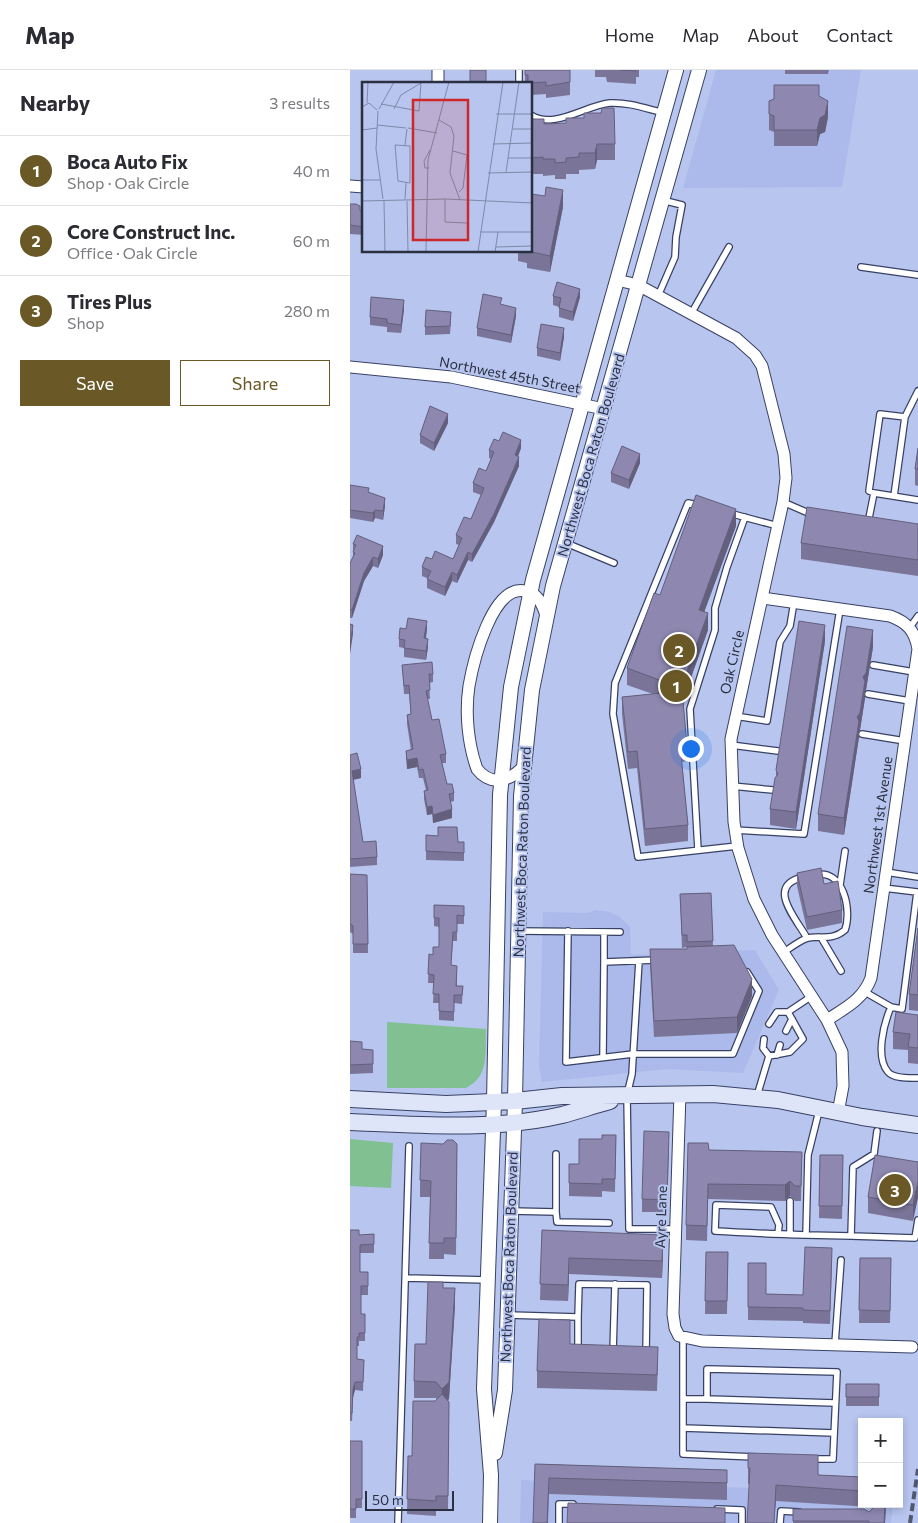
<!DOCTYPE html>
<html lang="en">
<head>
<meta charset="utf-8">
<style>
	body { margin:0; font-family:Commissioner,sans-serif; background:#f2f2f3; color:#2b2b33 }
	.controls { position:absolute; right:15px; bottom:15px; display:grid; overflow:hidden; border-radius:0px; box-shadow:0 2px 8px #0003 }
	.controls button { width:45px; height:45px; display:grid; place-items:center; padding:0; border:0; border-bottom:1px solid #e1e1e2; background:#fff; color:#2b2b33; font:25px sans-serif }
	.scale { position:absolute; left:15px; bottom:12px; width:89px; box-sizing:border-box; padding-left:5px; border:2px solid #2b3041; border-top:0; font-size:14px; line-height:18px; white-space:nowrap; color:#2b3041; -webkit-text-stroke:4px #b7c5ef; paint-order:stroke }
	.you { position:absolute; left:340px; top:678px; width:18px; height:18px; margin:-12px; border:4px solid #fff; border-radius:50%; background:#1a73e8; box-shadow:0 0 0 8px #1a73e833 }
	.badge { display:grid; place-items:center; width:32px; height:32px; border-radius:50%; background:#6a5927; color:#fff; font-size:16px; font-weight:700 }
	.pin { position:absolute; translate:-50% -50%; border:2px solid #fff; box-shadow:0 1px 5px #0006 }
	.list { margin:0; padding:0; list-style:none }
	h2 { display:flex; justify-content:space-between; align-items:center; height:65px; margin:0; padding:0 20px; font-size:21px }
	h2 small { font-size:16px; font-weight:400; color:#7c7c81 }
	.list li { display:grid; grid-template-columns:32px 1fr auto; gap:15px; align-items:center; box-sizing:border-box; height:70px; padding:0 20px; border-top:1px solid #e1e1e2 }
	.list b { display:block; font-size:19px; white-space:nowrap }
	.list p { margin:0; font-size:16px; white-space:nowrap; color:#7c7c81 }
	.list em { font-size:16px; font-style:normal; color:#7c7c81 }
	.actions { display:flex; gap:10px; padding:15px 20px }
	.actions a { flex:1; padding:11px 0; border:1px solid #6a5927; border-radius:0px; text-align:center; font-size:18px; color:#6a5927 }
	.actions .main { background:#6a5927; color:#fff }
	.map { position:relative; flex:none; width:568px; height:1453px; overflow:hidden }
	header { display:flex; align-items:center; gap:30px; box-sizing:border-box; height:70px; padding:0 25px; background:#fff; border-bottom:1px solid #e1e1e2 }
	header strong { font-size:24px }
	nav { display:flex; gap:28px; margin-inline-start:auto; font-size:18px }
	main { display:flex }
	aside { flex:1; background:#fff }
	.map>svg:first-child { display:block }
	.built { fill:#abbaea }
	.green { fill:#81c090 }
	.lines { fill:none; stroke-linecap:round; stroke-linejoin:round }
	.service-casing { stroke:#384164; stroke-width:8 }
	.minor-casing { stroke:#384164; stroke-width:13 }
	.tertiary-casing { stroke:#384164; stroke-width:16 }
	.secondary-casing { stroke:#384164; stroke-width:18 }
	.service { stroke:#fff; stroke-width:5.5 }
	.minor { stroke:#fff; stroke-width:11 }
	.tertiary { stroke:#fff; stroke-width:14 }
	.secondary { stroke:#dfe5f8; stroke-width:16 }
	.rail { stroke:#50586f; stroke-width:4; stroke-dasharray:8 4; stroke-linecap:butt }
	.wall { fill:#7a7598 }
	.shaded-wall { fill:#635f7c }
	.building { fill:#8e88b1; stroke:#635f7c }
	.labels { text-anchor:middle; stroke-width:4; stroke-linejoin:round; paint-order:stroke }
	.street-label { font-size:14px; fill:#2b3041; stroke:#b7c5ef }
	.inset-road { fill:none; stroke:#7f89a9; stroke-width:1 }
	.view { fill:#cd2829; fill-opacity:0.15; stroke:#cd2829; stroke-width:2.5 }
	.inset-edge { fill:none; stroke:#2b3041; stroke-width:2.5 }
</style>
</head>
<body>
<header>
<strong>Map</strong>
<nav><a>Home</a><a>Map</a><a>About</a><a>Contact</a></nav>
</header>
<main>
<aside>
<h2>Nearby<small>3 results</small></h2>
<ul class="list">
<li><span class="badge">1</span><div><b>Boca Auto Fix</b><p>Shop · Oak Circle</p></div><em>40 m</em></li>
<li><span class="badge">2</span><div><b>Core Construct Inc.</b><p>Office · Oak Circle</p></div><em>60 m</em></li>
<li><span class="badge">3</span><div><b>Tires Plus</b><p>Shop</p></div><em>280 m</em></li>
</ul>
<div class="actions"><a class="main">Save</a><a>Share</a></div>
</aside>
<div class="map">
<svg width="568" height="1453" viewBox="0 0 568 1453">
	<rect width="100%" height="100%" fill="#b7c5ef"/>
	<path class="built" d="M366,0H511L492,117L333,118Z
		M245,840L260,842L270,847L280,857L281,885L405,880L429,920L393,1003L317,999L192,1012L189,996L193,842L238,843Z
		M171,1410L512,1422V1434H543L541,1453H170Z"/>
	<path class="green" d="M37,952L136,959C135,982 140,1006 116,1018H37Z
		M0,1069L43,1073L41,1118L0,1116Z"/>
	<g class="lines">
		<defs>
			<path id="service" d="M169,14V0
				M181,45C204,60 236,35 260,33C279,32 297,39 314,43
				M511,197L568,205
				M308,226L325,187L326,167L332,135L312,130
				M341,244L379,177
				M555,347L568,321
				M524,423L519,421L530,344L555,347L544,426
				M433,432L463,445
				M348,435L338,433L265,613L263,644L288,787L387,776
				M379,443L428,456
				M518,453L524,423L568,430
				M216,473L264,493
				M560,557L568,546
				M523,595L564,602
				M518,624L560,631
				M385,646L417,651L430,572L440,556L444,532
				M512,664L555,671
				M381,675L428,681
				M382,716L423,720
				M385,760L454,764L490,539
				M348,780L340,639L365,560V538L377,497L395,447
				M536,802L568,807
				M454,807C415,815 445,847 457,868
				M490,815L495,781
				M168,861L270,862
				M218,861L216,992L283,984H383L409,921L397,902
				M254,862V892L306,890
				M472,869L491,901
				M434,882C440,878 448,872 455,869C468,864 481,872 495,860C502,841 494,798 465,805
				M289,891L282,1004L277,1025L279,1159H326
				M515,922L541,937L552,939L567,822L534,818
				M541,937C534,953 525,987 538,1002C544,1009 560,1008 568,1008
				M419,954L427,942H438
				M436,961L442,949
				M414,969L413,978L419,986
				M427,985L430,975
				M253,987L254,892
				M407,1026L419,986L440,982L453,969L438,942L462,926
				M440,1131V1164
				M161,1141L206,1142V1084
				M206,1142L207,1152L259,1153
				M428,1164L429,1155L421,1137L366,1135L365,1161C396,1163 426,1164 456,1165L458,1085L469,1041
				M456,1165L501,1166L503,1097L524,1084L527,1061
				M501,1166L565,1168L568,1150
				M56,1208L138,1210
				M157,1245L228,1247L229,1214L297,1215L296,1284
				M228,1247V1281
				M333,1268V1384L405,1387
				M485,1274L491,1190
				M263,1282L265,1214
				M333,1329H357
				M333,1358L484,1363
				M461,1389H483L487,1302L357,1299V1329L485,1333
				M367,1439L392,1440V1453
				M48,1453L59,1076
				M209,1453V1434H223
				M430,1453L431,1441L449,1442"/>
			<path id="minor" d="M88,0V14
				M0,116L14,117
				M267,210L288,215L386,268L405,285L412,296L434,384L436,408L433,432L381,669L384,752L388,778L404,829L422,865L477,950L492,982L493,1016L488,1043
				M0,297L101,307L254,339
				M412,528L540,546C557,552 565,561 568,579L521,908C513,930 495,938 477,950
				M173,697C160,711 141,717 127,699C118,674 115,643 119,616C123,593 142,514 175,521C188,523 192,534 196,545
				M330,1023L323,1244L325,1258L329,1266L352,1271L562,1277"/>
			<path id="tertiary" d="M145,1383L155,1320L165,1031L171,726L182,620L203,516L349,0
				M140,1453L141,1405L134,1319L144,1032L150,725L161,617L183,510L326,0"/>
			<path id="secondary" d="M0,1029L96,1034L165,1031L212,1026L363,1024L428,1030L512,1047L568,1055
				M0,1052C70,1055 143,1061 212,1045C228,1041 244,1035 260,1031"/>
		</defs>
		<use href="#service" class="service-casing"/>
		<use href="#minor" class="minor-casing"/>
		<use href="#tertiary" class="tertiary-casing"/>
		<use href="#secondary" class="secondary-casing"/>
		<use href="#service" class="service"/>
		<use href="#minor" class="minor"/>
		<use href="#tertiary" class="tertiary"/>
		<use href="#secondary" class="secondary"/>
		<path class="rail" d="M560,1453L568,1399"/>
	</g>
	<path class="wall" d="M175,0H220V25L196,28V24L181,25V14H175Z
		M245,0H289V7H286V14L257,12L256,7H245Z
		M435,0H479L478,4H435Z
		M469,26L478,47L475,62L470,64L467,76H424V62L419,60V31Z
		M181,49L194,54L265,74V90H247L245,99L229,100V104H216V109H205V105L193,106V104H181Z
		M0,134L10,141L14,142V165L0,164Z
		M213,137L200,202L177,198V193L168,191V181H181Z
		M203,226L230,227L223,251L209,247V237L203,235Z
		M54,239L51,263L37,262V257L20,255V247Z
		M166,246L161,273L127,266V258Z
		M101,251L100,264L75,265V257Z
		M214,267L210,291L187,286V278Z
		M98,353L84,381L70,373V365Z
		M149,371L171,378L168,387L169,396L144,452L122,492L118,490L107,513L102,511L95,526L77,518V508L72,506V497L82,489H103L109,475L106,474V465L121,449L131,425L123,422V413L136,401L141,389L139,388V380Z
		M568,378V416L565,415V399Z
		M290,393L279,419L261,412V403Z
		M0,415L19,422L35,436L33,450L25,448L23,452L0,448Z
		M568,454V506L451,489V473Z
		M386,456L354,542L358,560L333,630L337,675V691L332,692L338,755V771L295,776L287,698L278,699L272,644V627L303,624L277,615V598L310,525Z
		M3,474L33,485L28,498L23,496L14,511L2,548H0V493L3,487Z
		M56,559H77L76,569L78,577L76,590L54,587V578L49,577V569Z
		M475,571L446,759L420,755V739L426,706V700Z
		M523,577L516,620L515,621V628L510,660L509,662V667L494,765L468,761V744Z
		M52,595L83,604V612L79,613L80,629H77L82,650L96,684V693H92L97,714L104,723V731L100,732L102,748L83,753L82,744L77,745L74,729V721L76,720L73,708H69L67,697L57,699L56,689V681L61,680L57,654V645L61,644L59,624H54Z
		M0,685L11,708L3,710L13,772L27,787V795L0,797Z
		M76,765L108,772H114V791L76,790Z
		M447,803L474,814L492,840V853L457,860L447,816Z
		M0,804L17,805L18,883H3V864L0,862Z
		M361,823L363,876L402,926L387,963L304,967L300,896V879H337V877L332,878L330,824Z
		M84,835L114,836V854H107V871H103L101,895L107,904V916H113L112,934L104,933V951L89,950V933H83L84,913H78L79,884L83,885L89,877V857L84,856Z
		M568,858V941L559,940V924Z
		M568,945V994L558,993V980L543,979V962Z
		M0,971L12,979L23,980V1003L0,1004Z
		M266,1065L265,1122L252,1121V1127L219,1126V1094H229L252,1069Z
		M93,1074H107L106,1185L94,1184V1189H79L80,1127H70V1110Z
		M319,1075L317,1142H292V1129Z
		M359,1080L452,1082L451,1131H445L440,1126L435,1131L358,1129L357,1171L336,1170V1155Z
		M470,1085H493L492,1149L469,1148Z
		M568,1092L563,1151L518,1143V1127Z
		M0,1160L9,1165L24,1164V1183H10V1202H18V1225H11V1244H15V1271H9V1276H7V1289L14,1290L13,1321L5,1320L3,1327L2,1351H0Z
		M192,1160L313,1182L312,1208L219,1204L218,1231L190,1230Z
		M356,1182H378L377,1244H355Z
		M510,1188H541L540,1253H509Z
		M482,1191L480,1254L453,1253V1251L398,1250V1193L416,1224L453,1225Z
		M93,1218L105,1235L99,1329L98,1330L99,1332L98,1441H86V1446L57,1444L58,1386H62L85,1331L87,1330L86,1328H64V1311Z
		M220,1274L308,1293L307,1321L187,1318V1301Z
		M496,1314H529V1336H496Z
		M0,1371H12V1438H6V1448H0Z
		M398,1383L468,1405L512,1407V1434H536L535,1453H443V1439L519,1442L522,1439L521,1437L426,1431L400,1414H398Z
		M185,1394L377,1400V1430L199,1424L198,1453H183Z"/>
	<path class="shaded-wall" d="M478,31V47L475,62L470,64L467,76V60L470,48Z
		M247,74V90L245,99V83Z
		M213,120V137L200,202V186Z
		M230,219V227L223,251V242Z
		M54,230V239L51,263V255Z
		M166,238V246L161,273V265Z
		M214,258V267L210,291V283Z
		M98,344V353L84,381V373Z
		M171,370V378L165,394V385Z
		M290,384V393L279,419V410Z
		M169,387V396L144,452L122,492V484Z
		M35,428V436L33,450V441Z
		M386,439V456L349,556V540Z
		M25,440V448L23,452V443Z
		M33,476V485L28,498V489Z
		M118,482V490L107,513V505Z
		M23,487V496L14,511L2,548V540L14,503Z
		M102,502V511L95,526V517Z
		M358,543V560L331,635V618Z
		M77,551V559L74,577V568Z
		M3,555V564L0,584V576Z
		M475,555V571L446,759V742Z
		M523,560V577L516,620L515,621V628L510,660L509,662V667L494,765V748L507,647L513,607Z
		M78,569V577L76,590V581Z
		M67,688V697L57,699V690Z
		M11,699V708L2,710V701Z
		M82,736V744L77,745V737Z
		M102,739V748L83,753V745Z
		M402,909V926L387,963V947Z
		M440,1111V1126L435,1131V1115Z
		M568,1111V1128L563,1151V1135Z
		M313,1165V1182L312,1208V1191Z
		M219,1188V1204L218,1231V1215Z
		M105,1218V1235L99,1329L92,1336V1319Z
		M5,1312V1320L3,1327L2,1351L3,1319Z
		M426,1415V1431L424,1453Z
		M535,1434H536L535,1453H534Z"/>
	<path class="building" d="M120,0H136V14H120Z
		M175,0H220V12L196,16V12L178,13V5H175Z
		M270,0H286V1Z
		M424,15H469V26L478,31L475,45L470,48L467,60H424V46L419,44V31L424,29Z
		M252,38H264L265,74H247L245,83H229V87L216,88V92L205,93V89H193V87L181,88V49H194V54L216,53V48H234V43H251Z
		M196,117L213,120L200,186L178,181H181V124L195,126Z
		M0,134H6L10,136V141L14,142V157L0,155Z
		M207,212L230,219L223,242L209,238L211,228L203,226Z
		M133,224L152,228L150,234L166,238L161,265L127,258Z
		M21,227L54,230L51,255L37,253V249L20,247Z
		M76,240L101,242L100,256L75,257Z
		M191,254L214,258L210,283L187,278Z
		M80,336L98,344L84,373L70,365Z
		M153,362L171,370L165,385L169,387L144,444L122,484L118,482L107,505L102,502L95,517L77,509L81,501L72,497L76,487L82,489L85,481L103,489L112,468L106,465L114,447L121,449L134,418L123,413L129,398L136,401L144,382L139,380L144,369L149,371Z
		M272,376L290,384L279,410L261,403Z
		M568,378V399H565Z
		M0,415L19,418L18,422L35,428L33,441L25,440L23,443L0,440Z
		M346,425L386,439L349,540L358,543L331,618L277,598L304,523L310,525Z
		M457,437L568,454V490L451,473Z
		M7,465L33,476L28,489L23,487L14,503L2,540L0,539V493L5,483L3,482L6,475L3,474Z
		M58,548L77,551L74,568L78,569L76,581L54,578L55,570L49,569L50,558L56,559Z
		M449,551L475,555L446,742L420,739L425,708L428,704L426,700Z
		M0,554L3,555L0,576Z
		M497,556L523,560L516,603L513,607L515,611L510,643L507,647L509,651L494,748L468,744Z
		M82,592L83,604H79L80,620L76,621L82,650L89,649L96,684L90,685L97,714H102L104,723L99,724L102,739L83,745L82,736L77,737L74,721L78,720L73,699L69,700L67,688L57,690L56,681L63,679L57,645L61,644L59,615L54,616L52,595Z
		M332,621L337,675H330L338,755L295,759L287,681L278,682L272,627Z
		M7,683L11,699L2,701L13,772L26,771L27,787L0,789V685Z
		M88,757H107L108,772H114V783L76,781V765L88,766Z
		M471,798L474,814L488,811L492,840L457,847L447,803Z
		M0,804L17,805L18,874H3V856L0,853Z
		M361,823L363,871L337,872V865H332L330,824Z
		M84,835L114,836V846L107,845V862H103L101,895L107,896L106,916H113L112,925H104V942L89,941V924H83L84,905L78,904L79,884L83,885V877H89V848H84Z
		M568,858V925L559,924Z
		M384,875L402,909L387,947L304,951L300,879H337V877Z
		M546,942L568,945V978L558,977L560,964L543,962Z
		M0,971L12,972V979L23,980V994L0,995Z
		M294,1061L319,1062L317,1130L292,1129Z
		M252,1065H266L265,1109H252V1114L219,1113V1094H229V1069H252Z
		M97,1070H103L107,1074L106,1168H94V1173H79L81,1111L70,1110L71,1073L93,1074Z
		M338,1073H358L359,1080L452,1082L451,1116H445L440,1111L435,1115L358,1114L357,1156L336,1155Z
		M470,1085H493L492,1136H469Z
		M525,1085L568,1092V1111L563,1135L518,1127Z
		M0,1160H9V1165L24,1164V1174L10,1175V1202H18V1216H11V1244H15V1263H9V1267H7V1289L14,1290L13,1312H5L3,1319L2,1343H0Z
		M192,1160L313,1165L312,1191L219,1188L218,1215L190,1214Z
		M455,1177L482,1178L480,1241L453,1240V1238L398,1237V1193H416V1224L453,1225Z
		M356,1182H378L377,1231H355Z
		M510,1188H541L540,1241L509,1240Z
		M78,1212H93V1218H105L99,1312L92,1319L86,1312L64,1311L65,1274H76Z
		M189,1249L220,1250V1274L308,1277L307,1305L187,1301Z
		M496,1314H529V1327H496Z
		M92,1324L99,1332L98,1426H86V1431L57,1429L58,1386H62L63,1331H85Z
		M0,1371H12V1429H6V1439H0Z
		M398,1383L468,1385V1405L512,1407V1421L426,1415L424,1453H397L400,1398H398Z
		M185,1394L377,1400V1413L199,1408L197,1453H183Z
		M218,1433L375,1438V1453H217Z
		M523,1434H535L534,1453H519V1451H443V1439H514L519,1442L523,1438Z"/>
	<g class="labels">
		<g class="street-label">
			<text transform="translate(160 305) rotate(11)" y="5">Northwest 45th Street</text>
			<text transform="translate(241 385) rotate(-74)" y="5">Northwest Boca Raton Boulevard</text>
			<text transform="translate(382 592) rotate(-77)" y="5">Oak Circle</text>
			<text transform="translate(528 755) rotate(-82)" y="5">Northwest 1st Avenue</text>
			<text transform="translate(172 782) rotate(-88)" y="5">Northwest Boca Raton Boulevard</text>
			<text transform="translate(311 1147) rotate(-88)" y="5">Ayre Lane</text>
			<text transform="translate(159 1187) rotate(-88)" y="5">Northwest Boca Raton Boulevard</text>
		</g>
	</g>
	<g transform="translate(12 12)">
		<rect width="170" height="170" fill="#b7c5ef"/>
		<path class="inset-road" d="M5,21L6,0M19,22L57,29L59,0M0,25L7,21L15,28M17,27L32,0M32,27L39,13L59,1M16,29L14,67L21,117M134,32H170M77,38L89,45L92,54L88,91L98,118M15,43L44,46M46,46L75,51M151,47H170M0,48L15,46M131,62L170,61M33,63L48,64V101L36,99ZM43,63L45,47M91,69L105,73L101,106L97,110M146,76H170M67,86H63L62,79L68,68M144,90L157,0M126,91L170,90M0,98H18M43,117L44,101M83,117V140L105,141M0,119L84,117L170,121M22,119L23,170M45,119L46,170M118,150H170M134,165L170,164M64,170L66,78L87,0M116,170L141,0M133,170L136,150"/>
		<path class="view" d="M51,18H106V158H51Z"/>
		<rect width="170" height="170" class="inset-edge"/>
	</g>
</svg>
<div class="controls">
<button>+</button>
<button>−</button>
</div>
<div class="scale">50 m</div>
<div class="you"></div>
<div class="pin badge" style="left:326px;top:616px">1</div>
<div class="pin badge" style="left:329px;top:580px">2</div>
<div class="pin badge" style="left:545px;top:1120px">3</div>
</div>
</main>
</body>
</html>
